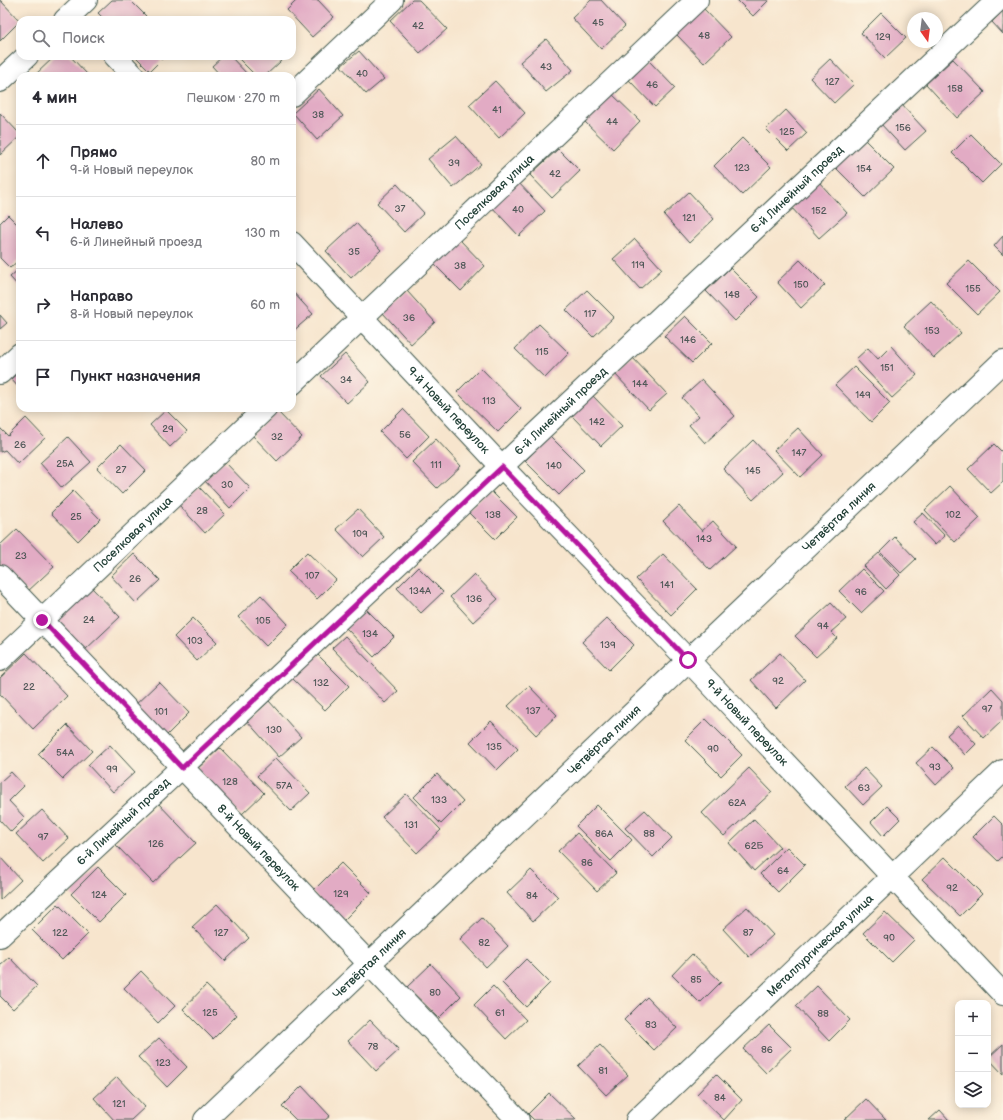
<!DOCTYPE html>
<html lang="ru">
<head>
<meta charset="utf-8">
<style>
	body { margin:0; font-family:"Balsamiq Sans",sans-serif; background:#f7f7f7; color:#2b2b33 }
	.controls { position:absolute; right:12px; bottom:12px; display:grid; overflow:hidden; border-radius:8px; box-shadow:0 2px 10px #0003 }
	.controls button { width:36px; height:36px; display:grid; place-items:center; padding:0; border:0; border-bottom:1px solid #e1e1e2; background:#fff; color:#2b2b33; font:20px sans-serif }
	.compass { position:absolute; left:907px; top:12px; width:36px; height:36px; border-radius:50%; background:#fff; box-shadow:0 2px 10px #0003; rotate:166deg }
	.stop { position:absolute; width:12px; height:12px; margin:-9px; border:3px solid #b5179e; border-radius:50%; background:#fff }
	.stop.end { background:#b5179e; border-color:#fff; box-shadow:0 1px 4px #0008 }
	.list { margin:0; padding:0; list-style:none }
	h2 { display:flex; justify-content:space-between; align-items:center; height:52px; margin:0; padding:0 16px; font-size:17px }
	h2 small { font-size:13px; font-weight:400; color:#7c7c81 }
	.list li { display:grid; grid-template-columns:26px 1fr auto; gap:12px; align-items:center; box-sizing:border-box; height:72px; padding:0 16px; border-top:1px solid #e1e1e2 }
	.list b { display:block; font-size:15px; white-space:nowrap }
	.list p { margin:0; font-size:13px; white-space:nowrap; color:#7c7c81 }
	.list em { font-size:13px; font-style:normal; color:#7c7c81 }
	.icon { flex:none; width:22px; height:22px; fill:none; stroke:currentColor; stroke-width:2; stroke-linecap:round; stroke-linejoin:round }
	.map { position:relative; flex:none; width:1003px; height:1120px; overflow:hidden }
	.search { position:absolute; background:#fff; box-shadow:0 2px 10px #0003; left:16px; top:16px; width:280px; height:44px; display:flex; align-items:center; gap:10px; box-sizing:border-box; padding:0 14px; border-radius:12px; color:#7c7c81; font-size:15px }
	.panel { position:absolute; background:#fff; box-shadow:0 2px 10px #0003; left:16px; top:72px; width:280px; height:340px; border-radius:12px }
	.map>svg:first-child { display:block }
	.building { fill:#e2abc4 }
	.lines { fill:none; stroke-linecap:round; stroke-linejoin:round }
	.minor-casing { stroke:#3f564b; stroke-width:24 }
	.tertiary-casing { stroke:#3f564b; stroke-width:24 }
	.minor { stroke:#fff; stroke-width:22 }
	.tertiary { stroke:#fff; stroke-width:22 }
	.route { stroke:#b5179e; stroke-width:5 }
	.labels { text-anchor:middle; stroke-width:3.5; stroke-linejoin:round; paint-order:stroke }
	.number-label { font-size:10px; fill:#505858 }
	.street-label { font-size:12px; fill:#1f3d34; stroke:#fcf5e5 }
</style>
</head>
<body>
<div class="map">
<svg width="1003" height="1120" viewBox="0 0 1003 1120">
	<rect width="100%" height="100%" fill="#fcf5e5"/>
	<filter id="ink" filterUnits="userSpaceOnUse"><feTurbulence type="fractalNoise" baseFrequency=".025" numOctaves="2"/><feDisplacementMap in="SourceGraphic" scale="8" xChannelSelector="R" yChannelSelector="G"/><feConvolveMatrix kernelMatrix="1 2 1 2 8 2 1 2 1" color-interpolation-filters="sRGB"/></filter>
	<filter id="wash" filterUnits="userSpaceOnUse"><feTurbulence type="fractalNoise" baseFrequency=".012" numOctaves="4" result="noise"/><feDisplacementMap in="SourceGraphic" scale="16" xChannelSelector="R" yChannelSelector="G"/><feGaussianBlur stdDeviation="0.9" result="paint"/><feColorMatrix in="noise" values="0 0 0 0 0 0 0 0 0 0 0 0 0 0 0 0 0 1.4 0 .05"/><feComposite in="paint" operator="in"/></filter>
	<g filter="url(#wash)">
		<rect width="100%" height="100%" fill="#f7e5cd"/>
		<g id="blocks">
			<path class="building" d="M0,0L20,21L0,41Z
				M112,0H130L146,16L142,20H105L98,13Z
				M297,0H318L334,17L312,37L287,10Z
				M412,0H419L447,29L420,53L390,21Z
				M591,0H601L625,26L601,49L572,18Z
				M737,0H769L753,16Z
				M703,8L731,37L704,63L676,34Z
				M1003,11V34L992,22Z
				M881,13L906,38L885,58L861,33Z
				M546,39L573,70L546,92L520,62Z
				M359,51L384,79L366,94L341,66Z
				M55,56H70L87,74L84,76H36L35,75Z
				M135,56H165L150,71Z
				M223,56H230L249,76H221L212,66Z
				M236,56H276L281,61L265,76H256Z
				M830,59L854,84L834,103L810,78Z
				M953,59L985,92L957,118L926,84Z
				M649,61L675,88L655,107L629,80Z
				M495,81L525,113L499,138L469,105Z
				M319,89L343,116L317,140L293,113Z
				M611,93L640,121L613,149L584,121Z
				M901,104L926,131L905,150L880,123Z
				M786,110L807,133L788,151L766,129Z
				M0,113L20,134V136L0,155Z
				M971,134L1001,164L982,183L952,153Z
				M456,136L481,164L453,188L428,159Z
				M742,138L771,167L742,195L714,166Z
				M864,139L894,169L865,197L835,167Z
				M558,149L580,171L552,198L530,175Z
				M518,182L545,211L519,236L491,206Z
				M819,182L847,213L819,238L791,207Z
				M397,184L424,213L404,232L377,203Z
				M689,192L714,219L689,243L664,215Z
				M8,215L20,227V259L10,268L0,258V223Z
				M356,223L381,250L351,278L326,251Z
				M1003,236V255L994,246Z
				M459,239L485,266L461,291L434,264Z
				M635,239L662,269L640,289L613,259Z
				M800,260L825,285L801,308L777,282Z
				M969,261L1000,292L977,314L946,283Z
				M20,268V288L10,277Z
				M730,268L759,297L735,321L706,291Z
				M587,290L614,317L593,337L566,310Z
				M292,291L313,314L292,332Z
				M407,291L435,322L411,344L383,313Z
				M931,301L961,333L934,358L904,326Z
				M0,315L7,323L0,329Z
				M685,316L712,343L692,363L664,336Z
				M539,324L569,353L545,378L515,349Z
				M891,346L917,375L892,398L856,359L868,348L878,359Z
				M345,354L370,382L347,403L321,376Z
				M631,356L667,394L649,410L614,373Z
				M854,367L890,403L871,422L835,385Z
				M481,368L521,409L498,432L457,392Z
				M20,371V389L11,379Z
				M702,380L735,416L705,443L689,425L699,416L682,398Z
				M592,395L622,426L601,446L571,415Z
				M403,409L429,436L406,459L380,432Z
				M166,410L187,431L170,447L150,425Z
				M277,411L302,437L277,461L252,435Z
				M26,418L45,438L18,464L5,450L0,452V428L8,436Z
				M798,428L823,455L800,477L774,450Z
				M550,436L584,470L559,495L525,461Z
				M68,437L91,462L62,488L40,463Z
				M436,439L461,466L437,488L412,462Z
				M753,440L783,472L753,500L723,469Z
				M121,444L146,470L122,494L97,468Z
				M994,444L1003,453V482L991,493L968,469Z
				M224,461L250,488L230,508L204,480Z
				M950,486L980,518L955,542L925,510Z
				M199,487L225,514L205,533L179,505Z
				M490,490L517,517L495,539L468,512Z
				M73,491L100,519L78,541L51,513Z
				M679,506L702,531L713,521L736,546L710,570L663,521Z
				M358,509L384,537L363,557L336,529Z
				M923,513L945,536L935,545L913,522Z
				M17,529L54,567L27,592L0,565V545Z
				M895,537L916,559L901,573L880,552Z
				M307,552L336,580L317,599L288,571Z
				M879,553L900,575L886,589L864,566Z
				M134,554L160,580L136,603L111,576Z
				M663,554L697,589L671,615L636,579Z
				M418,567L443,592L421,613L397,588Z
				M862,569L884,591L861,613L839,591Z
				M474,574L498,599L473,622L450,597Z
				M92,588L120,617L85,650L57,621Z
				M261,595L288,624L266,646L238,617Z
				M831,603L846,619L831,632L837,638L816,657L795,636Z
				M366,609L394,637L374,657L346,628Z
				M193,618L217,642L197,661L174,637Z
				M607,618L634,645L609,670L582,642Z
				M345,636L398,691L385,703L332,648Z
				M26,653L67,696L33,729L0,694V678Z
				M780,653L805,680L776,708L751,680Z
				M317,654L349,686L325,710L292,678Z
				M159,682L189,713L163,739L132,708Z
				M529,686L557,715L536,735L508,706Z
				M992,688L1003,700V720L984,738L963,716Z
				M269,701L301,737L279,757L247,721Z
				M706,719L742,755L721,776L685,740Z
				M491,721L518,749L497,770L470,742Z
				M67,725L92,751L63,779L38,754Z
				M958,725L976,744L965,755L947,735Z
				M110,745L135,772L113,792L88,765Z
				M933,747L954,768L936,785L916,763Z
				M220,748L264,793L241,815L197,769Z
				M276,758L310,793L291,811L257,776Z
				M749,768L772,792L724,836L702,813Z
				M864,768L882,787L863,805L845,786Z
				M11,772L24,786L9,801L25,818L11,832L0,820V782Z
				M437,774L463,802L441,824L414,797Z
				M406,794L441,830L417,853L382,817Z
				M158,803L196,843L153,883L115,844Z
				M597,805L632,840L611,861L576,826Z
				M887,806L900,819L883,836L871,822Z
				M42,810L69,839L43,863L16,834Z
				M645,810L672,838L653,857L625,828Z
				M994,816L1003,825V856L998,861L973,837Z
				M754,819L780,847L754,871L729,843Z
				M577,833L616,873L597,891L558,851Z
				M787,847L805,865L778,892L760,874Z
				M0,857L21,880L0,900Z
				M945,857L982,894L960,916L922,879Z
				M341,863L371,893L342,922L312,892Z
				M98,867L126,895L99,922L71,894Z
				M531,870L558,897L533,921L507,893Z
				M58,904L88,934L62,960L32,930Z
				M217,904L249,938L225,961L192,927Z
				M747,907L773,935L749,957L723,929Z
				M885,912L914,940L892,962L863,933Z
				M482,918L508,946L486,967L460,939Z
				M692,954L721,982L700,1003L672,975Z
				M9,957L37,986L13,1009L0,996V965Z
				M526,959L550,983L526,1007L502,983Z
				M431,964L461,996L439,1018L407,987Z
				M141,971L175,1006L158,1023L124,988Z
				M206,985L237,1015L213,1039L183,1009Z
				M493,986L526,1020L506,1039L474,1005Z
				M817,986L850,1020L829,1041L796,1006Z
				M647,997L677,1028L654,1050L624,1020Z
				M370,1020L399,1050L376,1071L348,1041Z
				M769,1025L792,1048L766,1073L743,1049Z
				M159,1038L187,1067L167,1087L138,1057Z
				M1003,1044V1074L988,1058Z
				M600,1045L628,1075L606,1095L578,1066Z
				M716,1074L742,1100L724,1120L697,1094Z
				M117,1077L145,1107L131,1120H114L94,1098Z
				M302,1086L330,1116L325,1120H296L282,1106Z
				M549,1093L576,1119L575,1120H534L528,1114Z
				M866,1099L886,1120H844Z
				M940,1110L949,1120H929Z"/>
		</g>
	</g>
	<g filter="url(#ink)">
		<use href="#blocks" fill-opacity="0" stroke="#3f564b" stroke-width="1"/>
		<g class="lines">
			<defs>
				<g id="minor">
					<path d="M65,20L86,0"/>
					<path d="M115,56L134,76"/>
					<path d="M0,81L27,56"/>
					<path d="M292,95L392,0"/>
					<path id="s1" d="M292,243L502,467L688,660L1003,994"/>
					<path d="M0,373L20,354"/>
					<path id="s2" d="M292,384L697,0"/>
					<path id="s3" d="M0,576L518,1120"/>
					<path id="s4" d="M0,660L266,408"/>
					<path id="s5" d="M0,936L182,767L998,0"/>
					<path id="s6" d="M637,1120L1003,771"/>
				</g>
				<g id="tertiary">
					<path id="s7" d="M205,1120L1003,361"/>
				</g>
			</defs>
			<use href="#minor" class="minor-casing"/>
			<use href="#tertiary" class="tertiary-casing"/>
			<use href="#minor" class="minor"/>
			<use href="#tertiary" class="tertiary"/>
		</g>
	</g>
	<g class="lines" filter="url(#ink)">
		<path class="route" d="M42,620L182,768L502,467L688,660"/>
	</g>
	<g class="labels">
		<g class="number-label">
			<text x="598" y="26">45</text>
			<text x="418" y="29">42</text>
			<text x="704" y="39">48</text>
			<text x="883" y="40">129</text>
			<text x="546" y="70">43</text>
			<text x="362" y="77">40</text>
			<text x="832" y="85">127</text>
			<text x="652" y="88">46</text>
			<text x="955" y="92">158</text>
			<text x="497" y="113">41</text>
			<text x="318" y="118">38</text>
			<text x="612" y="125">44</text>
			<text x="903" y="131">156</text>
			<text x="787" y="135">125</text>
			<text x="454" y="166">39</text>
			<text x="742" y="171">123</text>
			<text x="864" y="172">154</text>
			<text x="555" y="177">42</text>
			<text x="400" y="212">37</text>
			<text x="518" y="213">40</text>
			<text x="819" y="214">152</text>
			<text x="689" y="221">121</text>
			<text x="354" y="255">35</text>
			<text x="638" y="268">119</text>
			<text x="460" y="269">38</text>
			<text x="801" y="288">150</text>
			<text x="973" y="292">155</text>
			<text x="732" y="298">148</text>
			<text x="590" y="317">117</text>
			<text x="409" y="321">36</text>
			<text x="932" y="334">153</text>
			<text x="688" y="343">146</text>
			<text x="542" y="355">115</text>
			<text x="887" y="371">151</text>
			<text x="346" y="383">34</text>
			<text x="640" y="387">144</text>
			<text x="863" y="398">149</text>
			<text x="489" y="404">113</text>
			<text x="597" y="425">142</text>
			<text x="168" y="432">29</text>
			<text x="405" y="438">56</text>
			<text x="277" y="440">32</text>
			<text x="20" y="448">26</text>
			<text x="799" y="456">147</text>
			<text x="65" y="467">25А</text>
			<text x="436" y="468">111</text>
			<text x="554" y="469">140</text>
			<text x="121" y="473">27</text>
			<text x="753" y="474">145</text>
			<text x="227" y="488">30</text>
			<text x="202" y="514">28</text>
			<text x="493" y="518">138</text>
			<text x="953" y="518">102</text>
			<text x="76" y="520">25</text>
			<text x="360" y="537">109</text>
			<text x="704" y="542">143</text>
			<text x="21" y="559">23</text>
			<text x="312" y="579">107</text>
			<text x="135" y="582">26</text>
			<text x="667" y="588">141</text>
			<text x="420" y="594">134А</text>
			<text x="861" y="595">96</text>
			<text x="474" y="602">136</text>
			<text x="89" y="623">24</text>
			<text x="263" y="624">105</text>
			<text x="823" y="629">94</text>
			<text x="370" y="637">134</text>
			<text x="195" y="644">103</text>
			<text x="608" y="648">139</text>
			<text x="778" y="684">92</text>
			<text x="321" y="686">132</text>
			<text x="29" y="690">22</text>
			<text x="987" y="712">97</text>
			<text x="533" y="714">137</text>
			<text x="161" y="715">101</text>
			<text x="274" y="733">130</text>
			<text x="494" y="750">135</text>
			<text x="713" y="752">90</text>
			<text x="65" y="756">54А</text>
			<text x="935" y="770">93</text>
			<text x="112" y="772">99</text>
			<text x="230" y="785">128</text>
			<text x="284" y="789">57А</text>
			<text x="864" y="791">63</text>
			<text x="439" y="803">133</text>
			<text x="737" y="806">62А</text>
			<text x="411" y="828">131</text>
			<text x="604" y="837">86А</text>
			<text x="649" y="837">88</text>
			<text x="43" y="840">97</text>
			<text x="156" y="847">126</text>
			<text x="754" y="849">62Б</text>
			<text x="587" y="866">86</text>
			<text x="783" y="874">64</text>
			<text x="952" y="891">92</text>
			<text x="341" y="897">129</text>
			<text x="99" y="898">124</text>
			<text x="532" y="899">84</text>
			<text x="60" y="936">122</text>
			<text x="221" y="936">127</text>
			<text x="748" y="936">87</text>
			<text x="889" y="941">90</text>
			<text x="484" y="946">82</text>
			<text x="696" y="983">85</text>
			<text x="435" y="996">80</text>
			<text x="210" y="1016">125</text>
			<text x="500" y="1016">61</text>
			<text x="823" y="1017">88</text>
			<text x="651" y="1028">83</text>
			<text x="373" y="1050">78</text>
			<text x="767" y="1053">86</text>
			<text x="163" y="1066">123</text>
			<text x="603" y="1074">81</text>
			<text x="720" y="1101">84</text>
			<text x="119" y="1107">121</text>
		</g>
		<g class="street-label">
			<text dy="4" stroke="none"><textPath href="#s5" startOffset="1092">6-й Линейный проезд</textPath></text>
			<text dy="4" stroke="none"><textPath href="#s2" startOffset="279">Поселковая улица</textPath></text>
			<text dy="4" stroke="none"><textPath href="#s1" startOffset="229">9-й Новый переулок</textPath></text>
			<text dy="4" stroke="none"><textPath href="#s5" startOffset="768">6-й Линейный проезд</textPath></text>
			<text dy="4" stroke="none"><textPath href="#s7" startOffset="875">Четвёртая линия</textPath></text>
			<text dy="4" stroke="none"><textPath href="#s4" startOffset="183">Поселковая улица</textPath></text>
			<text dy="4" stroke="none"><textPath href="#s1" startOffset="661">9-й Новый переулок</textPath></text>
			<text dy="4" stroke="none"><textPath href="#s7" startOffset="551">Четвёртая линия</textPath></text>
			<text dy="4" stroke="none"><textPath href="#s5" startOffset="168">6-й Линейный проезд</textPath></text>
			<text dy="4" stroke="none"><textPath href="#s3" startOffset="375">8-й Новый переулок</textPath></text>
			<text dy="4" stroke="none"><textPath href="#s6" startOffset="253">Металлургическая улица</textPath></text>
			<text dy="4" stroke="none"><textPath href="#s7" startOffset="227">Четвёртая линия</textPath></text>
		</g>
	</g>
</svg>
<div class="controls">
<button>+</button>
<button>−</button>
<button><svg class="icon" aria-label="layers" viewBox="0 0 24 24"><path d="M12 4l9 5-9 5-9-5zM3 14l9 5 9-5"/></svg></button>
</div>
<svg class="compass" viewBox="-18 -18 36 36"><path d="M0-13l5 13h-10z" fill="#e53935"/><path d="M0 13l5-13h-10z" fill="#7c7c81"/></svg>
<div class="stop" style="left:688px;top:660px"></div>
<div class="stop end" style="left:42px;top:620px"></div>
<div class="search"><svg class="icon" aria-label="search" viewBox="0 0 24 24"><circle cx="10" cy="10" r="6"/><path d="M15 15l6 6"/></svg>Поиск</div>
<section class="panel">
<h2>4 мин<small>Пешком · 270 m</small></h2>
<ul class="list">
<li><svg class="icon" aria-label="ahead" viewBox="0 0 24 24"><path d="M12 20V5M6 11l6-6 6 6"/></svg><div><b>Прямо</b><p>9-й Новый переулок</p></div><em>80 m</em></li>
<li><svg class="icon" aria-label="left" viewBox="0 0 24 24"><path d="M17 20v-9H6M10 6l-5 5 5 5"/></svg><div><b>Налево</b><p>6-й Линейный проезд</p></div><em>130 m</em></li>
<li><svg class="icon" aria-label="right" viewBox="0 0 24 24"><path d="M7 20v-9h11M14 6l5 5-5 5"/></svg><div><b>Направо</b><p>8-й Новый переулок</p></div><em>60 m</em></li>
<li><svg class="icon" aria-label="arrive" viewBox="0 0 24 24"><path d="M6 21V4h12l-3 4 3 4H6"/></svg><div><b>Пункт назначения</b></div></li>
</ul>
</section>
</div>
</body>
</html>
